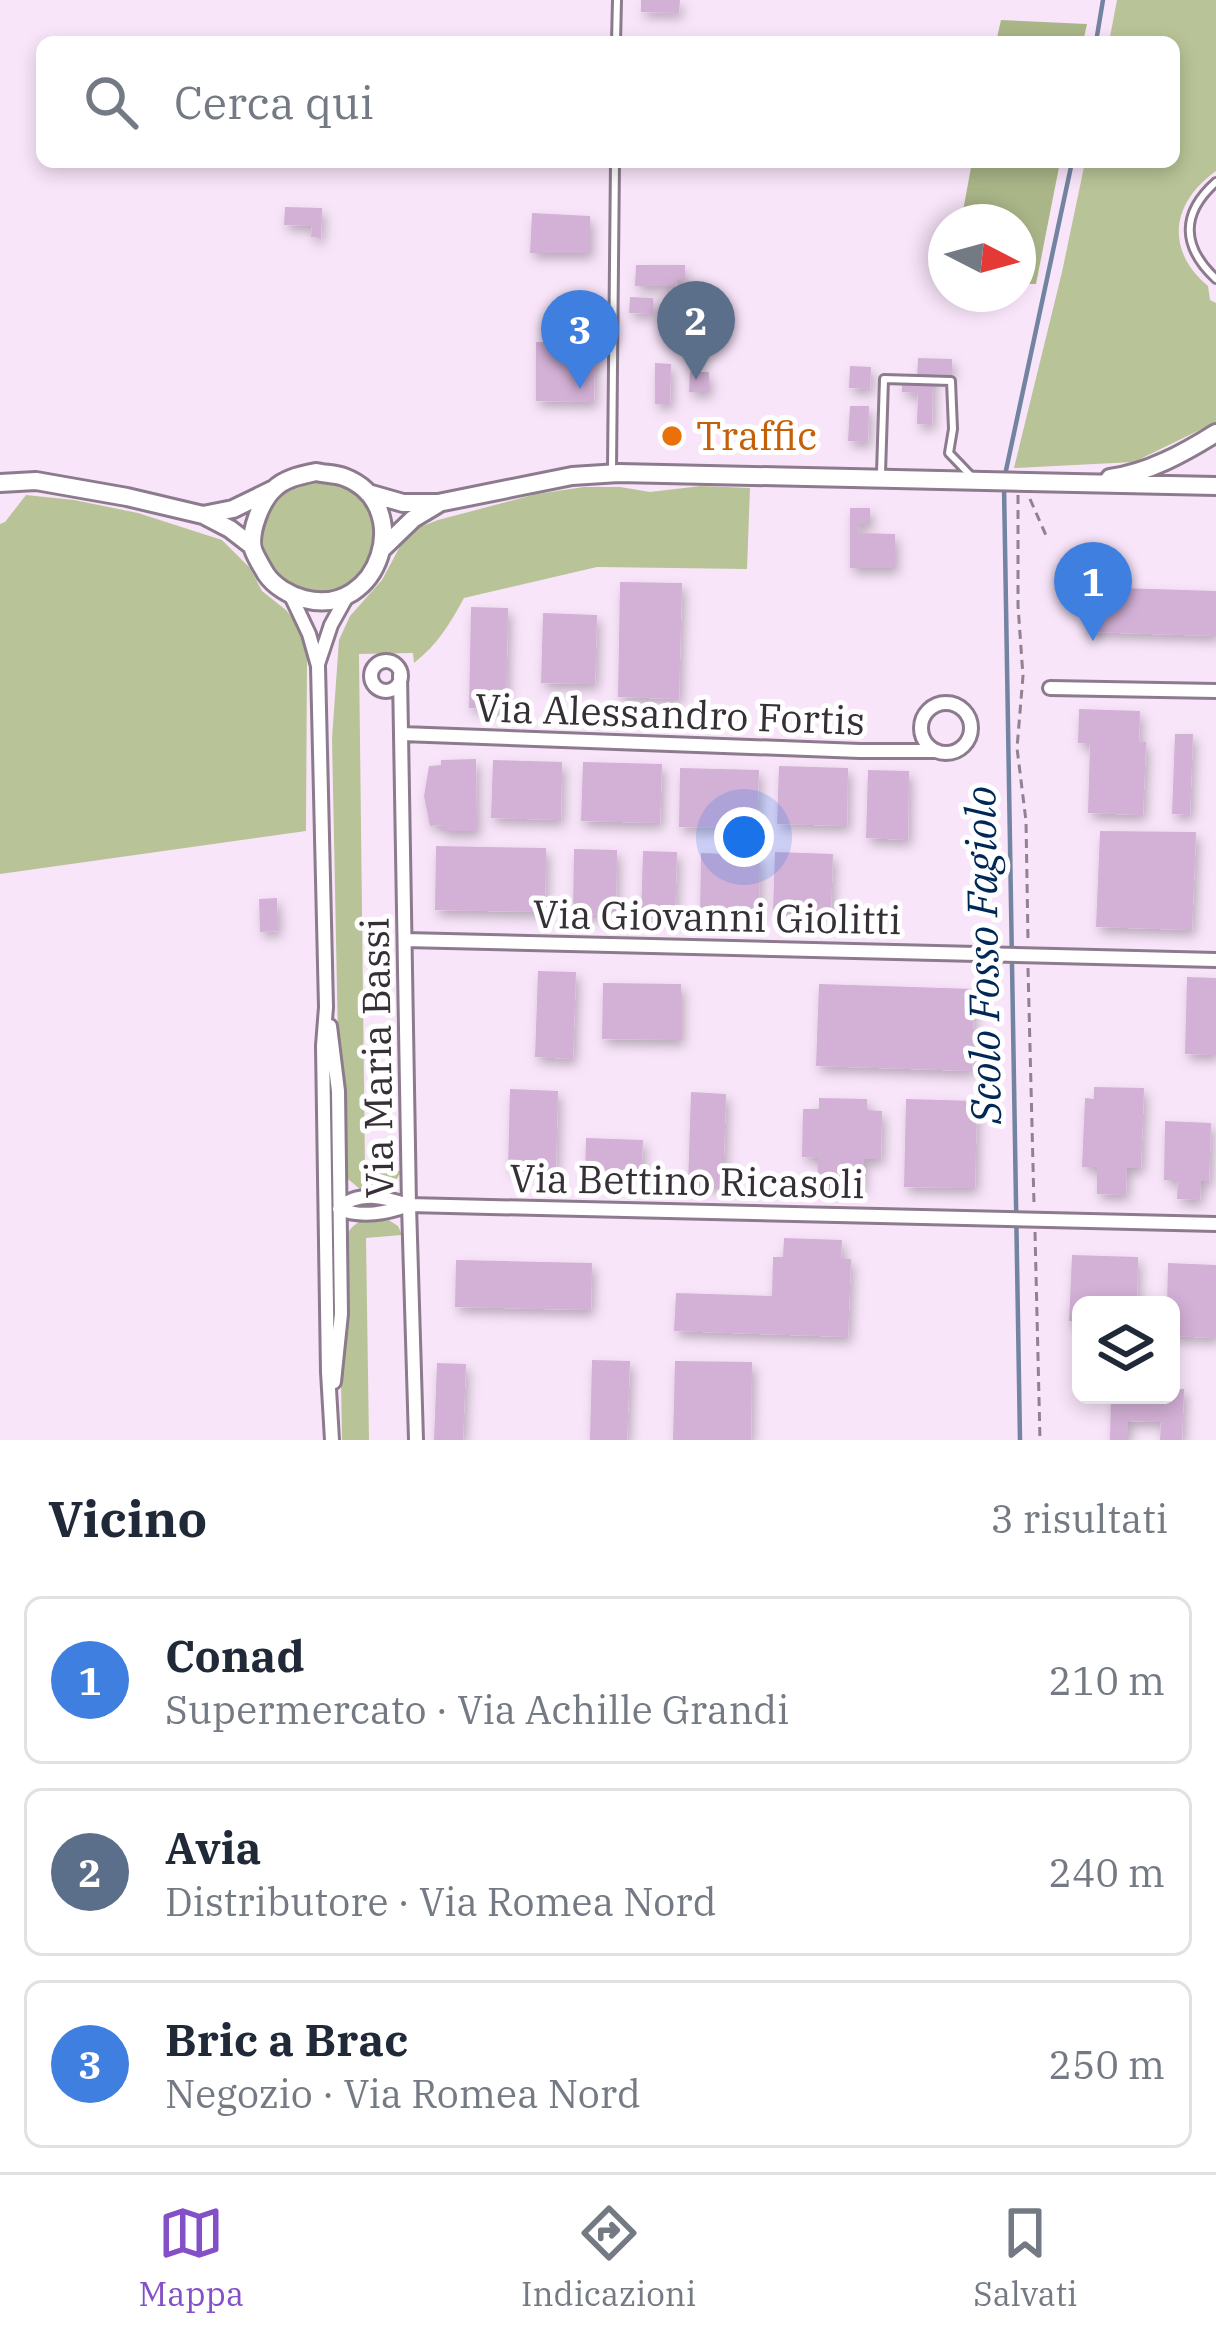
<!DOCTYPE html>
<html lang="it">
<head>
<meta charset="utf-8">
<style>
	body { margin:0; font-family:"IBM Plex Serif",serif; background:#f2f2f3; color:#1f2937 }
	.controls { position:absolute; right:36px; bottom:36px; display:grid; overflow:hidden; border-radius:18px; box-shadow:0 6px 18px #0003 }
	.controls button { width:108px; height:108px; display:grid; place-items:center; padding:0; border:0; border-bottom:3px solid #e0e1e3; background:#fff; color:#1f2937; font:60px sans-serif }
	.compass { position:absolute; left:928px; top:204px; width:108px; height:108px; border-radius:50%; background:#fff; box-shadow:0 6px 18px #0003; rotate:96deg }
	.you { position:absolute; left:744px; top:837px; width:42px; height:42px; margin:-30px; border:9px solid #fff; border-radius:50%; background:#1a73e8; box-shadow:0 0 0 18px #1a73e833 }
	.badge { display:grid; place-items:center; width:78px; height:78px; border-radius:50%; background:#8450c8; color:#fff; font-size:39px; font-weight:700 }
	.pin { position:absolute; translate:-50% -99px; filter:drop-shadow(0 3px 6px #0008) }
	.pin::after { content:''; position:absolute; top:63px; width:42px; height:36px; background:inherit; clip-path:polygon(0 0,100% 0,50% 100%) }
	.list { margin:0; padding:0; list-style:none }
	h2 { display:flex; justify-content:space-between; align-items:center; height:156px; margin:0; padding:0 48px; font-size:51px }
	h2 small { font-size:39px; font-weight:400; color:#747a83 }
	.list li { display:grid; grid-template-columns:78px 1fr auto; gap:36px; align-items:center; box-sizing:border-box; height:168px; margin:0 24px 24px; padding:0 24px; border:3px solid #e0e1e3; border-radius:18px }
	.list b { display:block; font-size:45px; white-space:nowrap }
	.list p { margin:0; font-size:39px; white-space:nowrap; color:#747a83 }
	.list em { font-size:39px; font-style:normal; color:#747a83 }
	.icon { flex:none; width:66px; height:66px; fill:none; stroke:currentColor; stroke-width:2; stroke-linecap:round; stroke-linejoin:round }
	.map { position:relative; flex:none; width:1216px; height:1440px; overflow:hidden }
	.search { position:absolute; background:#fff; box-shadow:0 6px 18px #0003; left:36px; right:36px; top:36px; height:132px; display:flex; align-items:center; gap:30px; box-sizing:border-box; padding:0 42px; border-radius:18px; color:#747a83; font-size:45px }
	.sheet { height:732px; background:#fff }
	nav { display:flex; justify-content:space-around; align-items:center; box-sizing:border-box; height:168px; border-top:3px solid #e0e1e3; background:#fff; font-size:33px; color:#747a83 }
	nav a { display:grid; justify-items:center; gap:6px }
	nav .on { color:#8450c8 }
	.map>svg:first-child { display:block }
	.green { fill:#b8c497 }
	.forest { fill:#aab688 }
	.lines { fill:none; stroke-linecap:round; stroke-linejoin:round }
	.stream { stroke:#7284a1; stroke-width:4.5 }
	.building { fill:#d3b0d6; filter:url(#shadow) }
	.service-casing { stroke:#8c7a8d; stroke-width:12 }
	.minor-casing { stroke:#8c7a8d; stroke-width:18 }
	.secondary-casing { stroke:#8c7a8d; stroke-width:22 }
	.path { stroke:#908290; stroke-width:3; stroke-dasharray:9 6; stroke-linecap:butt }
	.service { stroke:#fff; stroke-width:6 }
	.minor { stroke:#fff; stroke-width:12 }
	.secondary { stroke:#fff; stroke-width:16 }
	.food-dot { fill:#e8710a; stroke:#fff; stroke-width:4.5 }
	.labels { text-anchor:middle; stroke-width:10; stroke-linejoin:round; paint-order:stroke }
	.food-label { font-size:39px; fill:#c56008; stroke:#fff; text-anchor:start }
	.street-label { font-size:39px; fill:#372f37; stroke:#fff }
	.water-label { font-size:42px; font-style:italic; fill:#002857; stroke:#fff }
</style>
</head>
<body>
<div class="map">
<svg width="1216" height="1440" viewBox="0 0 1216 1440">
	<defs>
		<filter id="shadow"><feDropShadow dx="3.5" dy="6" stdDeviation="6" flood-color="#0004"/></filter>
	</defs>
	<rect width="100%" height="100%" fill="#f9e5fa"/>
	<path class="green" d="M1117,0H1216V171C1171,203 1165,250 1208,286L1210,300L1216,303V422L1134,462L1014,468L1062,272L1085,162H1174V42H1109Z
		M263 537a56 56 0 1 1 112 0a56 56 0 1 1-112 0Z
		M701,486L750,488L747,569L597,567L464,598C450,624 437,645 414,663L413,653L359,654L365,1171H401C393,1190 380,1192 361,1190L348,1179L345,1169L344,1093L338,1040L332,738L339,640L350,616L382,580L405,537L418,528L438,520L537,494L584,487H620L650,492Z
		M26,495L74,500L138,513L222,540L250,568L262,591L286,610L301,629L307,659L306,831L0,874V524L5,522Z
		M384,1217L398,1226L402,1235L366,1238L369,1440H342L341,1379L346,1334L347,1235C354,1220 368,1218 384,1217Z"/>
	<path class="forest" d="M1001,20L1087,24L1083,42H996Z
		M972,162H1060L1036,284H1018V222H961Z"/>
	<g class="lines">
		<path class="stream" d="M1096,42L1103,0
			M1005,475L1072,162
			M1004,486L1020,1440"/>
	</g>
	<path class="building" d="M641,0H680L679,13L641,12Z
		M285,207L322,208L321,238L311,237L312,226L284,225Z
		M532,213L590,216V253H530Z
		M636,265H685V280H677L676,286H635Z
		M630,297L653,298V314L629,313Z
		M536,342L595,343L594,402L536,401Z
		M918,358L952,359V375L933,374L932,425L917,424L918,393L902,392V379H917Z
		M655,363L671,364L670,404H655Z
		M850,366L871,367L870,389L849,388Z
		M690,372H709V392H689Z
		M850,406H869L868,442L848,441Z
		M850,508H870V524H858V533L895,534V568H850Z
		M620,582L682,583L679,699L618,697Z
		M1089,587L1216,591V636L1088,632Z
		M471,607L508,608L506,709L469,708Z
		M543,613L597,615L595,684L541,683Z
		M1079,709L1140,711L1139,742H1146L1143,815L1088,813L1090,744L1078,743Z
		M1175,734H1193L1190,815L1172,814Z
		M476,759L477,831H442V825L430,826L424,796L429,766L441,765V760Z
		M493,760L562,762L561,820L491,818Z
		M583,762L662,764L660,823L581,821Z
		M779,766L848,768L847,826L777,824Z
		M680,768L759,770L757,829L679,827Z
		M868,770L909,771L908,840L866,838Z
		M1100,831L1196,832L1192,930L1096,927Z
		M436,846L546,848L545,912L435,910Z
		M574,849L617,850L616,915L573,914Z
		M643,851L677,852L675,917H641Z
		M775,852L833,854L831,912L773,910Z
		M701,853L760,855L759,918L700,916Z
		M277,898L278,931L260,932L259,899Z
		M538,971L576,972L573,1059L535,1057Z
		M1187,977L1216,978V1055L1185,1054Z
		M603,983L681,984V1040L602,1039Z
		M819,984L974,989L972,1071L816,1066Z
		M1094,1087L1144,1088L1141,1168H1127L1126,1195L1097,1194V1167H1082L1085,1098L1094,1099Z
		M510,1089L558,1091L556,1170L508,1169Z
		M691,1092L726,1094L723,1186L688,1184Z
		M819,1098L867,1099V1110L882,1111L881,1159H864L863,1188L818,1187V1158L802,1157L803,1109H819Z
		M906,1099L977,1101L975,1188L904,1187Z
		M1165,1121L1211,1123L1209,1181H1201L1200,1200L1177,1199L1178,1180H1164Z
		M586,1138L643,1140L641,1180L585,1178Z
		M784,1238L842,1240L841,1259H851L848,1337L674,1331L676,1293L772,1296L773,1257H783Z
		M1072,1255L1138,1257L1137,1305H1081V1321H1069Z
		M456,1260L592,1263L591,1310L455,1307Z
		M1168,1263L1216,1265V1338L1171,1336V1305H1167Z
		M592,1360L630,1361L627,1440H590Z
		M675,1361L752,1362L751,1440H673Z
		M437,1363L466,1364L463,1440H434Z
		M1171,1389H1184L1182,1440H1160L1161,1422L1128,1421V1440H1110L1111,1395H1171Z"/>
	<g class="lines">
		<defs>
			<path id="service" d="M616,42L617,0
				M1216,182C1180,214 1182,247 1216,279
				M612,469L615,162
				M881,473L884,379L951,381L953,429L949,453L973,478"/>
			<path id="minor" d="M291,596L309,634L318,666L326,1007L323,1046L328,1372L332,1440
				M371 676a15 15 0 1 1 30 0a15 15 0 1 1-30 0Z
				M318,664L331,625L346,598
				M400,675L409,1205L416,1440
				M1050,688L1216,691
				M921 728a25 25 0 1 1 50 0a25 25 0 1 1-50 0Z
				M402,734L860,751H937
				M405,940L1216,960
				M330,1026L338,1091L341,1314L334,1382
				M339,1209C363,1218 386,1213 409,1205L1216,1224
				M339,1209C357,1190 385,1197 408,1205"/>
			<path id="secondary" d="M316,472C325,474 336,474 344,477C416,504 380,619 304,599C289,595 274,586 266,574C262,567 255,556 253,549C249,532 261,501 274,489C285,478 302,475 316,472Z
				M1110,478C1148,473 1184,453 1216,433
				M0,483L36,481L127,497L203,515L230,529L252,546
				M368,493L403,503H438L572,476L619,473L1216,486
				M203,515L233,509L272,490
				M383,548L413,519L438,504"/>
		</defs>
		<use href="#service" class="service-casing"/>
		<use href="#minor" class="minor-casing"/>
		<use href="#secondary" class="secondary-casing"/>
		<path class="path" d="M1018,495V606L1023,676L1017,748L1026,821L1028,940
			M1030,499L1048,540
			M1028,968L1034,1204
			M1035,1232L1040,1440"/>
		<use href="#service" class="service"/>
		<use href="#minor" class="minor"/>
		<use href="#secondary" class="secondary"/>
	</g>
	<circle class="food-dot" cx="672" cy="436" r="12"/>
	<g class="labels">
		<g class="food-label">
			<text x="696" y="450">Traffic</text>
		</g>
		<g class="street-label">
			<text transform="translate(670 714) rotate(2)" y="14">Via Alessandro Fortis</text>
			<text transform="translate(717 917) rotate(1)" y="14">Via Giovanni Giolitti</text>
			<text transform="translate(377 1058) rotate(-91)" y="14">Via Maria Bassi</text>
			<text transform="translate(687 1181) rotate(1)" y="14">Via Bettino Ricasoli</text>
		</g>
		<g class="water-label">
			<text transform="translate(983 955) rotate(-91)" y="15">Scolo Fosso Fagiolo</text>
		</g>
	</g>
</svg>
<div class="controls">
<button><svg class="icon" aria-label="layers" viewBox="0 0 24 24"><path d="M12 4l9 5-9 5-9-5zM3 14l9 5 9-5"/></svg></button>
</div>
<svg class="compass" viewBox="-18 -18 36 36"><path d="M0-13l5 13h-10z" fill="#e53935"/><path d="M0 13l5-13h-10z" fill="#747a83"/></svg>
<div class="you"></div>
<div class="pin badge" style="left:1093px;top:641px;background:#3f7fe0">1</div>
<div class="pin badge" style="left:696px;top:380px;background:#5c6f8a">2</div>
<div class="pin badge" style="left:580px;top:389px;background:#3f7fe0">3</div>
<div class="search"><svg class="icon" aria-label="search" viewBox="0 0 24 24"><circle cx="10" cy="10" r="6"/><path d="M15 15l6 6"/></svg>Cerca qui</div>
</div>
<section class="sheet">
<h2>Vicino<small>3 risultati</small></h2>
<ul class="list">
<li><span class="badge" style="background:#3f7fe0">1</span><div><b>Conad</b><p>Supermercato · Via Achille Grandi</p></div><em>210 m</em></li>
<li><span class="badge" style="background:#5c6f8a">2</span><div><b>Avia</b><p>Distributore · Via Romea Nord</p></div><em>240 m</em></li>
<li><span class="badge" style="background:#3f7fe0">3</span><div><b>Bric a Brac</b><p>Negozio · Via Romea Nord</p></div><em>250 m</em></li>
</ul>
</section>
<nav>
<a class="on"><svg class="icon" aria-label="map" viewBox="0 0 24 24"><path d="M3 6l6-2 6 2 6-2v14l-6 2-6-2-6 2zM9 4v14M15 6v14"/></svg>Mappa</a>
<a><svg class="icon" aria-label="directions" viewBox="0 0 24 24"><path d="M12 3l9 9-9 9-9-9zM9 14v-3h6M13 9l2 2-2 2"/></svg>Indicazioni</a>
<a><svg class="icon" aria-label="saved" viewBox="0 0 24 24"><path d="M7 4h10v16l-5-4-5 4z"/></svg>Salvati</a>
</nav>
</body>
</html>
